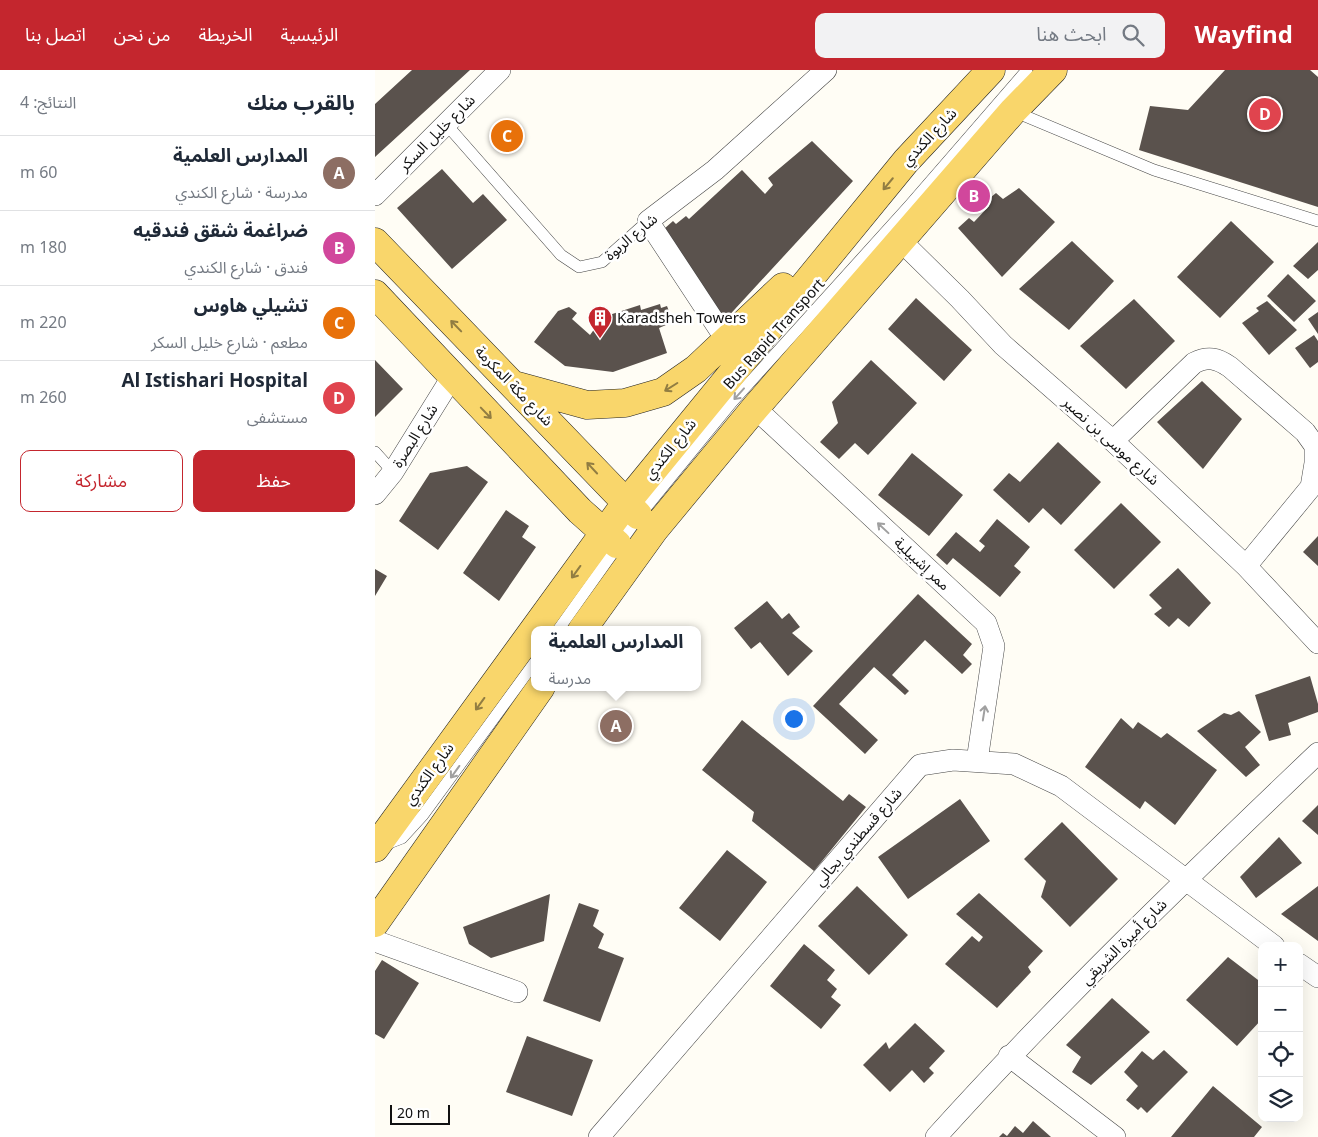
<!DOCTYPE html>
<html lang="ar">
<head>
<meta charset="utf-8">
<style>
	body { margin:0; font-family:Georgia,"Noto Sans Arabic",serif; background:#f2f2f3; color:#1f2937; direction:rtl }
	.controls { position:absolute; right:15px; bottom:15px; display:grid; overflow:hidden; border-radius:10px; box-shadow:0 5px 20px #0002 }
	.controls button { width:45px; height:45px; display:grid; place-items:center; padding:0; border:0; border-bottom:1px solid #e0e1e3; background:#fff; color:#1f2937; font:25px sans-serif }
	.scale { position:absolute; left:15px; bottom:12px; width:60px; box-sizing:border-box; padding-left:5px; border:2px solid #111; border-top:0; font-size:14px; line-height:18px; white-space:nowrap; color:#111; -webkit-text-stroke:4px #fff; paint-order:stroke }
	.you { position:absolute; left:418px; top:648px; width:18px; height:18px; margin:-12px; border:4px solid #fff; border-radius:50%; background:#1a73e8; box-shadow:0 0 0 8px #1a73e833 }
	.badge { display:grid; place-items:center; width:32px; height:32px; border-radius:50%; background:#c4262e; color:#fff; font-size:16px; font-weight:700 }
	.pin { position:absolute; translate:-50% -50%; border:2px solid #fff; box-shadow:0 1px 5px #0006 }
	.popup { position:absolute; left:156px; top:556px; width:170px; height:65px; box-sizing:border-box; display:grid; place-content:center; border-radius:10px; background:#fff; filter:drop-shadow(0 1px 4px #0005); font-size:16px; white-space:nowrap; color:#747a83 }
	.popup b { font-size:19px; color:#1f2937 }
	.popup::after { content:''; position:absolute; left:50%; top:100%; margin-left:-10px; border:10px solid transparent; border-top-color:#fff }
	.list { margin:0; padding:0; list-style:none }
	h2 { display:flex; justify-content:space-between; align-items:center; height:65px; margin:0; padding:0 20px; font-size:21px }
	h2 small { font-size:16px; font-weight:400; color:#747a83 }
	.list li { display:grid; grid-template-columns:32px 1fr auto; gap:15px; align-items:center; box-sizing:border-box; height:75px; padding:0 20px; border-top:1px solid #e0e1e3 }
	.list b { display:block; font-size:19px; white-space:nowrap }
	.list p { margin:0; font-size:16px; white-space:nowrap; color:#747a83 }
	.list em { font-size:16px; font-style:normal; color:#747a83 }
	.actions { display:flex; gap:10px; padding:15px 20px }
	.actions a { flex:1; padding:11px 0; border:1px solid #c4262e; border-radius:10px; text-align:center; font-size:18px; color:#c4262e }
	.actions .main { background:#c4262e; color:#fff }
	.icon { flex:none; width:28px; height:28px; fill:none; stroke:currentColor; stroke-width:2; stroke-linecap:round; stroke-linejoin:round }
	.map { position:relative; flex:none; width:943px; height:1067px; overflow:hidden; direction:ltr }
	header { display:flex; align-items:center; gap:30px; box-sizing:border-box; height:70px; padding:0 25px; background:#c4262e; color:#fff }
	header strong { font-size:24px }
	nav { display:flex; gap:28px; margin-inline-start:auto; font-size:18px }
	.search { width:350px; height:45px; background:#f2f2f3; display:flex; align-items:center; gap:12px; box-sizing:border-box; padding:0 18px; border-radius:10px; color:#747a83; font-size:19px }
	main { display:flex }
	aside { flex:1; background:#fff }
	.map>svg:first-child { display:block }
	.building { fill:#5a524d }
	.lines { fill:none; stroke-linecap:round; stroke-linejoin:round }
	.lane-casing { stroke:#444; stroke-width:12 }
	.street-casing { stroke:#444; stroke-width:22 }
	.primary-casing { stroke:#222; stroke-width:29 }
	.lane { stroke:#fff; stroke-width:11 }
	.street { stroke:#fff; stroke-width:21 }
	.primary { stroke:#f9d66b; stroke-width:28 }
	.oneway { stroke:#917d42 }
	.oneway2 { stroke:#a0a0a0 }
	.labels { text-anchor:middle; stroke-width:5; stroke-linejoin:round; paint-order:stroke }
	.street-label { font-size:15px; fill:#111; stroke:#fff }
	.poi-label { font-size:15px; fill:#111; stroke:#fff; text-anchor:start }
</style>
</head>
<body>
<header>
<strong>Wayfind</strong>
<div class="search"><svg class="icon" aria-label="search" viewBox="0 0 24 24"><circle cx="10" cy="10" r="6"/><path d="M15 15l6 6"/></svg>ابحث هنا</div>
<nav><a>الرئيسية</a><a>الخريطة</a><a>من نحن</a><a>اتصل بنا</a></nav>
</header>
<main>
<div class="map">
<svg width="943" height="1067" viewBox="0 0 943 1067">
	<rect width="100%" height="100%" fill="#fffdf5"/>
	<path class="building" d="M37,0H95L0,87V34Z
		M850,0H935L943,7V137L764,80L775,36L813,40Z
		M437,71L478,111L349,251L289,159L298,151L301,154L311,146L314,149L367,100L390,124L398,115L393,108Z
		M67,99L98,133L108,124L132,150L77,199L22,138Z
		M644,118L680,152L627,207L583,158L594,148L599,152L614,136L610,132L621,123L628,129Z
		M856,151L899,192L845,248L802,207Z
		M697,171L739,211L694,260L644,219Z
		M943,172V200L933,209L918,196Z
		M913,204L941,231L919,252L892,226Z
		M541,228L597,280L569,311L513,259Z
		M759,229L800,271L751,319L705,276Z
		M892,231L922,260L894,285L867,253L884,241L881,238Z
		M285,234L286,238L292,236L298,252L284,258L292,283L238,302L190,296L159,272L183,241L194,237L202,243L197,249L215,265L228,247L265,235L266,240Z
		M943,242V264L933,249Z
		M939,265L943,271V292L935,298L920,278Z
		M0,290L28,319L0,347Z
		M496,290L542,333L493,385L480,373L464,389L445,372L463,353L457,332Z
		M827,311L867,349L828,399L782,352Z
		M683,372L726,412L686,455L668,438L654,453L618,420L634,403L645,412Z
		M537,383L588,425L554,466L503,425Z
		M92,396L113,412L63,480L24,451L55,403Z
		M746,433L786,472L739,519L699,480Z
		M131,440L154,456L147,467L161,477L124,531L88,503Z
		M622,449L655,477L639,496L646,502L625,527L578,488L572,495L561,485L581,462L605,482L610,476L604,471Z
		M943,466V496L928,482Z
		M803,498L836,533L814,557L803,548L794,557L779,544L787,538L774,525Z
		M0,499L12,506L0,526Z
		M543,524L597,574L588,585L597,594L587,604L550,570L517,605L534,621L530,625L499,597L464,634L503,670L490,684L438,636Z
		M392,531L407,549L414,543L425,557L417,563L438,581L413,606L385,572L376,579L359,558Z
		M935,606L943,634V642L913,653L916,665L894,671L880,625Z
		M864,641L886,662L870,677L885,695L871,707L822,661L849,643L856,645Z
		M746,648L758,659L763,652L786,668L792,663L842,700L800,755L770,731L765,739L710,697Z
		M367,650L468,731L474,724L491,737L439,801L377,751L379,742L327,700Z
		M585,729L615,771L533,829L503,787Z
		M943,735V765L927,751Z
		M687,752L743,809L695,857L666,827L671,811L649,789Z
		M904,767L927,793L881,828L865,807Z
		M352,780L392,812L345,871L304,838Z
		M482,816L533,865L494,905L443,856Z
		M943,816V871L906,844Z
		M604,823L668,881L653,897L656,902L622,938L570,894L597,866L604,872L608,867L581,844Z
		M175,824L169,871L116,888L94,874L88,857Z
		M204,833L224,840L218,856L229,864L223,878L249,888L225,952L168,931Z
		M429,874L460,900L452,910L462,919L456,927L466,935L446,959L395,916Z
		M853,887L887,913V949L862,976L811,930Z
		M7,890L44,913L9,969L0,964V901Z
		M737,928L775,962L716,1015L697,1002L706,987L691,975Z
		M540,953L570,981L554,998L559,1003L549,1013L537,1000L515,1022L488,995L511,972L514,979Z
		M152,966L218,990L197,1046L131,1022Z
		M789,980L813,1002L772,1043L766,1037L763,1040L751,1030L763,1016L749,1002L767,981L778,990Z
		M838,1016L887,1057L879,1067H796Z
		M658,1051L676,1067H624L628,1063L632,1066L640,1056L648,1063Z"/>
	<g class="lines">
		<defs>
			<path id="lane" d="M638,41L779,100L943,151
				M71,54L186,185L204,197L227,192L273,151
				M0,382L18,402
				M183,560L264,446L357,332L535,135L652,0
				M9,775L27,768L48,745L160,592"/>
			<path id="street" d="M0,125L125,0
				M526,171L585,229L628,275L738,371L871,496L943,573
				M352,271L273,151L340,100L451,0
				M380,338L611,553L619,576L602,691
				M738,371L819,293C833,286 842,288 855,297L930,362L940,376V393L936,417L871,496
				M0,424L18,402L77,307
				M0,871L142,922
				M924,894L943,907
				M634,986L740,1067
				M224,1067L545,695L578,690L639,694L686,716L899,876
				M561,1067C682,933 812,808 943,683"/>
			<path id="primary" d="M0,172L263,445
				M0,224L205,441L242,474
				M139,315L212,335L250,333L288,322L321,299L408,217
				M207,560L279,460L380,338L638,41L678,0
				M0,778L251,433L531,91L616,0
				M0,853L166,617"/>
		</defs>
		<use href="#lane" class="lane-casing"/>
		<use href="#street" class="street-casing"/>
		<use href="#primary" class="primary-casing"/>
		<use href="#lane" class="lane"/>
		<use href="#street" class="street"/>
		<use href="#primary" class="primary"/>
	</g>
	<defs><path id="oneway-shaft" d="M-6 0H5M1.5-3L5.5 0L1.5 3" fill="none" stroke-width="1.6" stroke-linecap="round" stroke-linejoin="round" transform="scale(1.25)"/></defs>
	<g class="oneway">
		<use href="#oneway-shaft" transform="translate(513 114) rotate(130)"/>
		<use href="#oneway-shaft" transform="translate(81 256) rotate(-134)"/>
		<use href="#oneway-shaft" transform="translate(296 317) rotate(148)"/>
		<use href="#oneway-shaft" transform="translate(111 343) rotate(46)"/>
		<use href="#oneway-shaft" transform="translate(217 398) rotate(-133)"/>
		<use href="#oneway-shaft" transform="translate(201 502) rotate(126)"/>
		<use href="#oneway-shaft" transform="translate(105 634) rotate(126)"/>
	</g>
	<g class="oneway2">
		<use href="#oneway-shaft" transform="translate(364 324) rotate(132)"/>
		<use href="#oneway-shaft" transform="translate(508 458) rotate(-137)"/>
		<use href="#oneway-shaft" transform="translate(609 643) rotate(-81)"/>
		<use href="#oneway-shaft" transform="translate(80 702) rotate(126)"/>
	</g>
	<defs>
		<symbol id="building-pin" viewBox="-11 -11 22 30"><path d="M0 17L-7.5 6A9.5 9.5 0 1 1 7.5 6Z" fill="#c4262e" stroke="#fff"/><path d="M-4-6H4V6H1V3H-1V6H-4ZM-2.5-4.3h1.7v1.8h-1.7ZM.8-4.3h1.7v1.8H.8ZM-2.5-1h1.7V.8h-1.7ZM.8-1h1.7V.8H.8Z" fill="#fff"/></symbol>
	</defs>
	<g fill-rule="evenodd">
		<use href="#building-pin" x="211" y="234" width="28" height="38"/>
	</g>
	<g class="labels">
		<g class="street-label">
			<text transform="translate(62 63) rotate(-45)" y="5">شارع خليل السكر</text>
			<text transform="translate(554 67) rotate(-47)" y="5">شارع الكندي</text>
			<text transform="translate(256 167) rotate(-40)" y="5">شارع الربوة</text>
			<text transform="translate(399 264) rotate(-48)" y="5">Bus Rapid Transport</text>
			<text transform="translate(139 316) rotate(46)" y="5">شارع مكة المكرمة</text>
			<text transform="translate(40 366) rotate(-58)" y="5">شارع البصرة</text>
			<text transform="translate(736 371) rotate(42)" y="5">شارع موسى بن نصير</text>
			<text transform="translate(295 379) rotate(-51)" y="5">شارع الكندي</text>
			<text transform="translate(547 494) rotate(43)" y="5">ممر إشبيلية</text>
			<text transform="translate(54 704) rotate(-54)" y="5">شارع الكندي</text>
			<text transform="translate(483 767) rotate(-49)" y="5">شارع قسطندي بجالي</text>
			<text transform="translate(749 872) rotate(-45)" y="5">شارع أميرة الشريقي</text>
		</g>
		<g class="poi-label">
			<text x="242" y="253">Karadsheh Towers</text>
		</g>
	</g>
</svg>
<div class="controls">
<button>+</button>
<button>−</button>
<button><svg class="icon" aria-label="locate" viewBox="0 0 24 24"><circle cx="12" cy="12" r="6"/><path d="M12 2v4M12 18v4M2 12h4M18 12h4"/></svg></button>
<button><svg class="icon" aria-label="layers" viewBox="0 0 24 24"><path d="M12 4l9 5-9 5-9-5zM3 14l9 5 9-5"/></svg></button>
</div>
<div class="scale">20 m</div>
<div class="you"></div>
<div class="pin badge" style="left:241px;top:656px;background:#8d6e63">A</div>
<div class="popup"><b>المدارس العلمية</b>مدرسة</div>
<div class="pin badge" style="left:599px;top:126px;background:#d1479c">B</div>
<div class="pin badge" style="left:132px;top:66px;background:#e8710a">C</div>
<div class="pin badge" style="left:890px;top:44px;background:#e0444e">D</div>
</div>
<aside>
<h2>بالقرب منك<small>النتائج: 4</small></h2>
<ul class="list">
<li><span class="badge" style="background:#8d6e63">A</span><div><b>المدارس العلمية</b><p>مدرسة · شارع الكندي</p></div><em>60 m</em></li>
<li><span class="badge" style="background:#d1479c">B</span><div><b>ضراغمة شقق فندقيه</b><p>فندق · شارع الكندي</p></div><em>180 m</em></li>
<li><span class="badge" style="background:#e8710a">C</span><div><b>تشيلي هاوس</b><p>مطعم · شارع خليل السكر</p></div><em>220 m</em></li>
<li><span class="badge" style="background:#e0444e">D</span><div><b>Al Istishari Hospital</b><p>مستشفى</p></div><em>260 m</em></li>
</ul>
<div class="actions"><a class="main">حفظ</a><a>مشاركة</a></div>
</aside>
</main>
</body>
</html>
